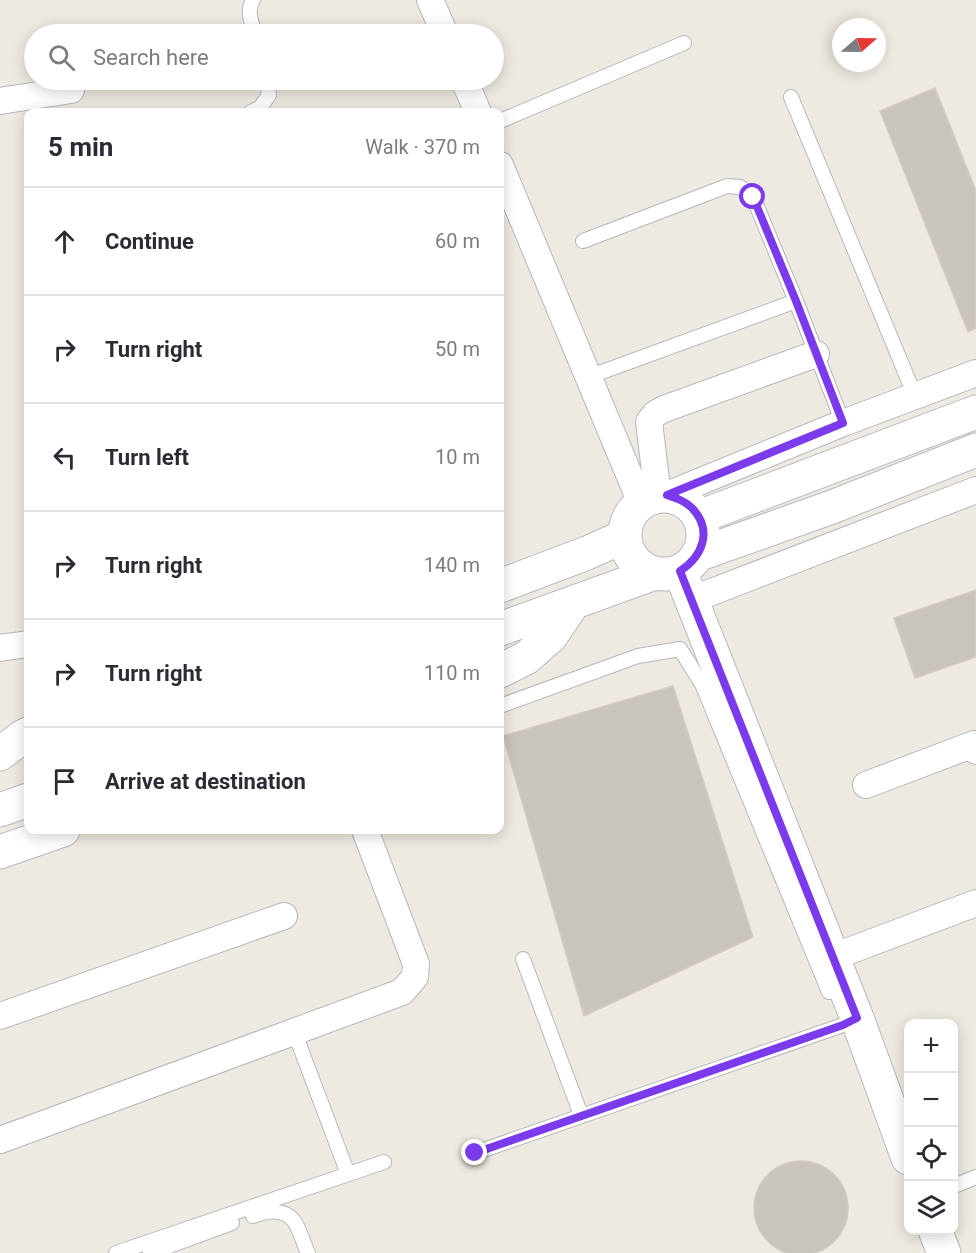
<!DOCTYPE html>
<html lang="en">
<head>
<meta charset="utf-8">
<style>
	body { margin:0; font-family:Roboto,sans-serif; background:#f7f7f7; color:#2b2b33 }
	.controls { position:absolute; right:18px; bottom:18px; display:grid; overflow:hidden; border-radius:12px; box-shadow:0 3px 15px #0003 }
	.controls button { width:54px; height:54px; display:grid; place-items:center; padding:0; border:0; border-bottom:2px solid #e1e1e2; background:#fff; color:#2b2b33; font:30px sans-serif }
	.compass { position:absolute; left:832px; top:18px; width:54px; height:54px; border-radius:50%; background:#fff; box-shadow:0 3px 15px #0003; rotate:70deg }
	.stop { position:absolute; width:18px; height:18px; margin:-14px; border:4px solid #7c3aed; border-radius:50%; background:#fff }
	.stop.end { background:#7c3aed; border-color:#fff; box-shadow:0 2px 6px #0008 }
	.list { margin:0; padding:0; list-style:none }
	h2 { display:flex; justify-content:space-between; align-items:center; height:78px; margin:0; padding:0 24px; font-size:26px }
	h2 small { font-size:20px; font-weight:400; color:#7c7c81 }
	.list li { display:grid; grid-template-columns:39px 1fr auto; gap:18px; align-items:center; box-sizing:border-box; height:108px; padding:0 24px; border-top:2px solid #e1e1e2 }
	.list b { display:block; font-size:22px; white-space:nowrap }
	.list em { font-size:20px; font-style:normal; color:#7c7c81 }
	.icon { flex:none; width:33px; height:33px; fill:none; stroke:currentColor; stroke-width:2; stroke-linecap:round; stroke-linejoin:round }
	.map { position:relative; flex:none; width:976px; height:1253px; overflow:hidden }
	.search { position:absolute; background:#fff; box-shadow:0 3px 15px #0003; left:24px; top:24px; width:480px; height:66px; display:flex; align-items:center; gap:15px; box-sizing:border-box; padding:0 21px; border-radius:33px; color:#7c7c81; font-size:22px }
	.panel { position:absolute; background:#fff; box-shadow:0 3px 15px #0003; left:24px; top:108px; width:480px; height:726px; border-radius:12px }
	.map>svg:first-child { display:block }
	.building { fill:#c9c5be; stroke:#d3ccbf; stroke-width:1.5 }
	.lines { fill:none; stroke-linecap:round; stroke-linejoin:round }
	.lane-casing { stroke:#b4b8bd; stroke-width:16 }
	.street-casing { stroke:#b4b8bd; stroke-width:28 }
	.secondary-casing { stroke:#b5b9bf; stroke-width:35 }
	.lane { stroke:#fff; stroke-width:14 }
	.street { stroke:#fff; stroke-width:26 }
	.secondary { stroke:#fff; stroke-width:33 }
	.route { stroke:#7c3aed; stroke-width:8 }
</style>
</head>
<body>
<div class="map">
<svg width="976" height="1253" viewBox="0 0 976 1253">
	<rect width="100%" height="100%" fill="#eeeae1"/>
	<path class="building" d="M935,88L976,191V328L968,332L880,111Z
		M976,590V657L915,678L894,618Z
		M673,686L753,937L584,1016L503,736Z
		M754 1208a47 47 0 1 1 94 0a47 47 0 1 1-94 0Z"/>
	<g class="lines">
		<defs>
			<path id="lane" d="M253,0C246,11 252,23 255,34
				M791,97L915,396
				M251,112L260,108L269,95L267,80
				M500,121L684,43
				M583,241L727,186L740,187L753,197L796,301L843,423
				M588,377L796,301
				M500,706L638,656L680,649L702,684L829,992
				M523,959L581,1115
				M294,1031L348,1174
				M475,1153L843,1025L857,1018
				M954,1186L976,1177
				M253,1216C266,1211 284,1208 294,1221C299,1227 304,1245 308,1253
				M116,1253L384,1162
				M150,1253L232,1223"/>
			<path id="street" d="M430,0L445,34
				M464,80L478,112
				M0,101L71,90
				M500,165L641,503
				M667,495L843,423L976,373
				M658,496L649,422L655,414L664,409L816,354
				M691,600L976,490
				M0,648L28,644
				M866,785L974,744L976,751
				M833,957L976,903
				M0,1016L284,916
				M0,1140L402,992L415,977L416,964L365,830"/>
			<path id="secondary" d="M625 535a39 39 0 1 1 78 0a39 39 0 1 1-78 0Z
				M699,517L976,412
				M697,555L832,507L976,450
				M680,571L857,1018L908,1158
				M500,586L587,553L625,536
				M500,629L655,573
				M500,671L526,658L551,636L574,602
				M0,754L22,737L28,734
				M0,810L28,800
				M0,852L63,830
				M935,1230L944,1253"/>
		</defs>
		<use href="#lane" class="lane-casing"/>
		<use href="#street" class="street-casing"/>
		<use href="#secondary" class="secondary-casing"/>
		<use href="#lane" class="lane"/>
		<use href="#street" class="street"/>
		<use href="#secondary" class="secondary"/>
	</g>
	<g class="lines">
		<path class="route" d="M475,1153L843,1025L857,1018L680,571C703,556 713,530 692,508C685,501 676,498 667,495L843,423L796,301L753,197"/>
	</g>
</svg>
<div class="controls">
<button>+</button>
<button>−</button>
<button><svg class="icon" aria-label="locate" viewBox="0 0 24 24"><circle cx="12" cy="12" r="6"/><path d="M12 2v4M12 18v4M2 12h4M18 12h4"/></svg></button>
<button><svg class="icon" aria-label="layers" viewBox="0 0 24 24"><path d="M12 4l9 5-9 5-9-5zM3 14l9 5 9-5"/></svg></button>
</div>
<svg class="compass" viewBox="-18 -18 36 36"><path d="M0-13l5 13h-10z" fill="#e53935"/><path d="M0 13l5-13h-10z" fill="#7c7c81"/></svg>
<div class="stop" style="left:753px;top:197px"></div>
<div class="stop end" style="left:475px;top:1153px"></div>
<div class="search"><svg class="icon" aria-label="search" viewBox="0 0 24 24"><circle cx="10" cy="10" r="6"/><path d="M15 15l6 6"/></svg>Search here</div>
<section class="panel">
<h2>5 min<small>Walk · 370 m</small></h2>
<ul class="list">
<li><svg class="icon" aria-label="ahead" viewBox="0 0 24 24"><path d="M12 20V5M6 11l6-6 6 6"/></svg><div><b>Continue</b></div><em>60 m</em></li>
<li><svg class="icon" aria-label="right" viewBox="0 0 24 24"><path d="M7 20v-9h11M14 6l5 5-5 5"/></svg><div><b>Turn right</b></div><em>50 m</em></li>
<li><svg class="icon" aria-label="left" viewBox="0 0 24 24"><path d="M17 20v-9H6M10 6l-5 5 5 5"/></svg><div><b>Turn left</b></div><em>10 m</em></li>
<li><svg class="icon" aria-label="right" viewBox="0 0 24 24"><path d="M7 20v-9h11M14 6l5 5-5 5"/></svg><div><b>Turn right</b></div><em>140 m</em></li>
<li><svg class="icon" aria-label="right" viewBox="0 0 24 24"><path d="M7 20v-9h11M14 6l5 5-5 5"/></svg><div><b>Turn right</b></div><em>110 m</em></li>
<li><svg class="icon" aria-label="arrive" viewBox="0 0 24 24"><path d="M6 21V4h12l-3 4 3 4H6"/></svg><div><b>Arrive at destination</b></div></li>
</ul>
</section>
</div>
</body>
</html>
